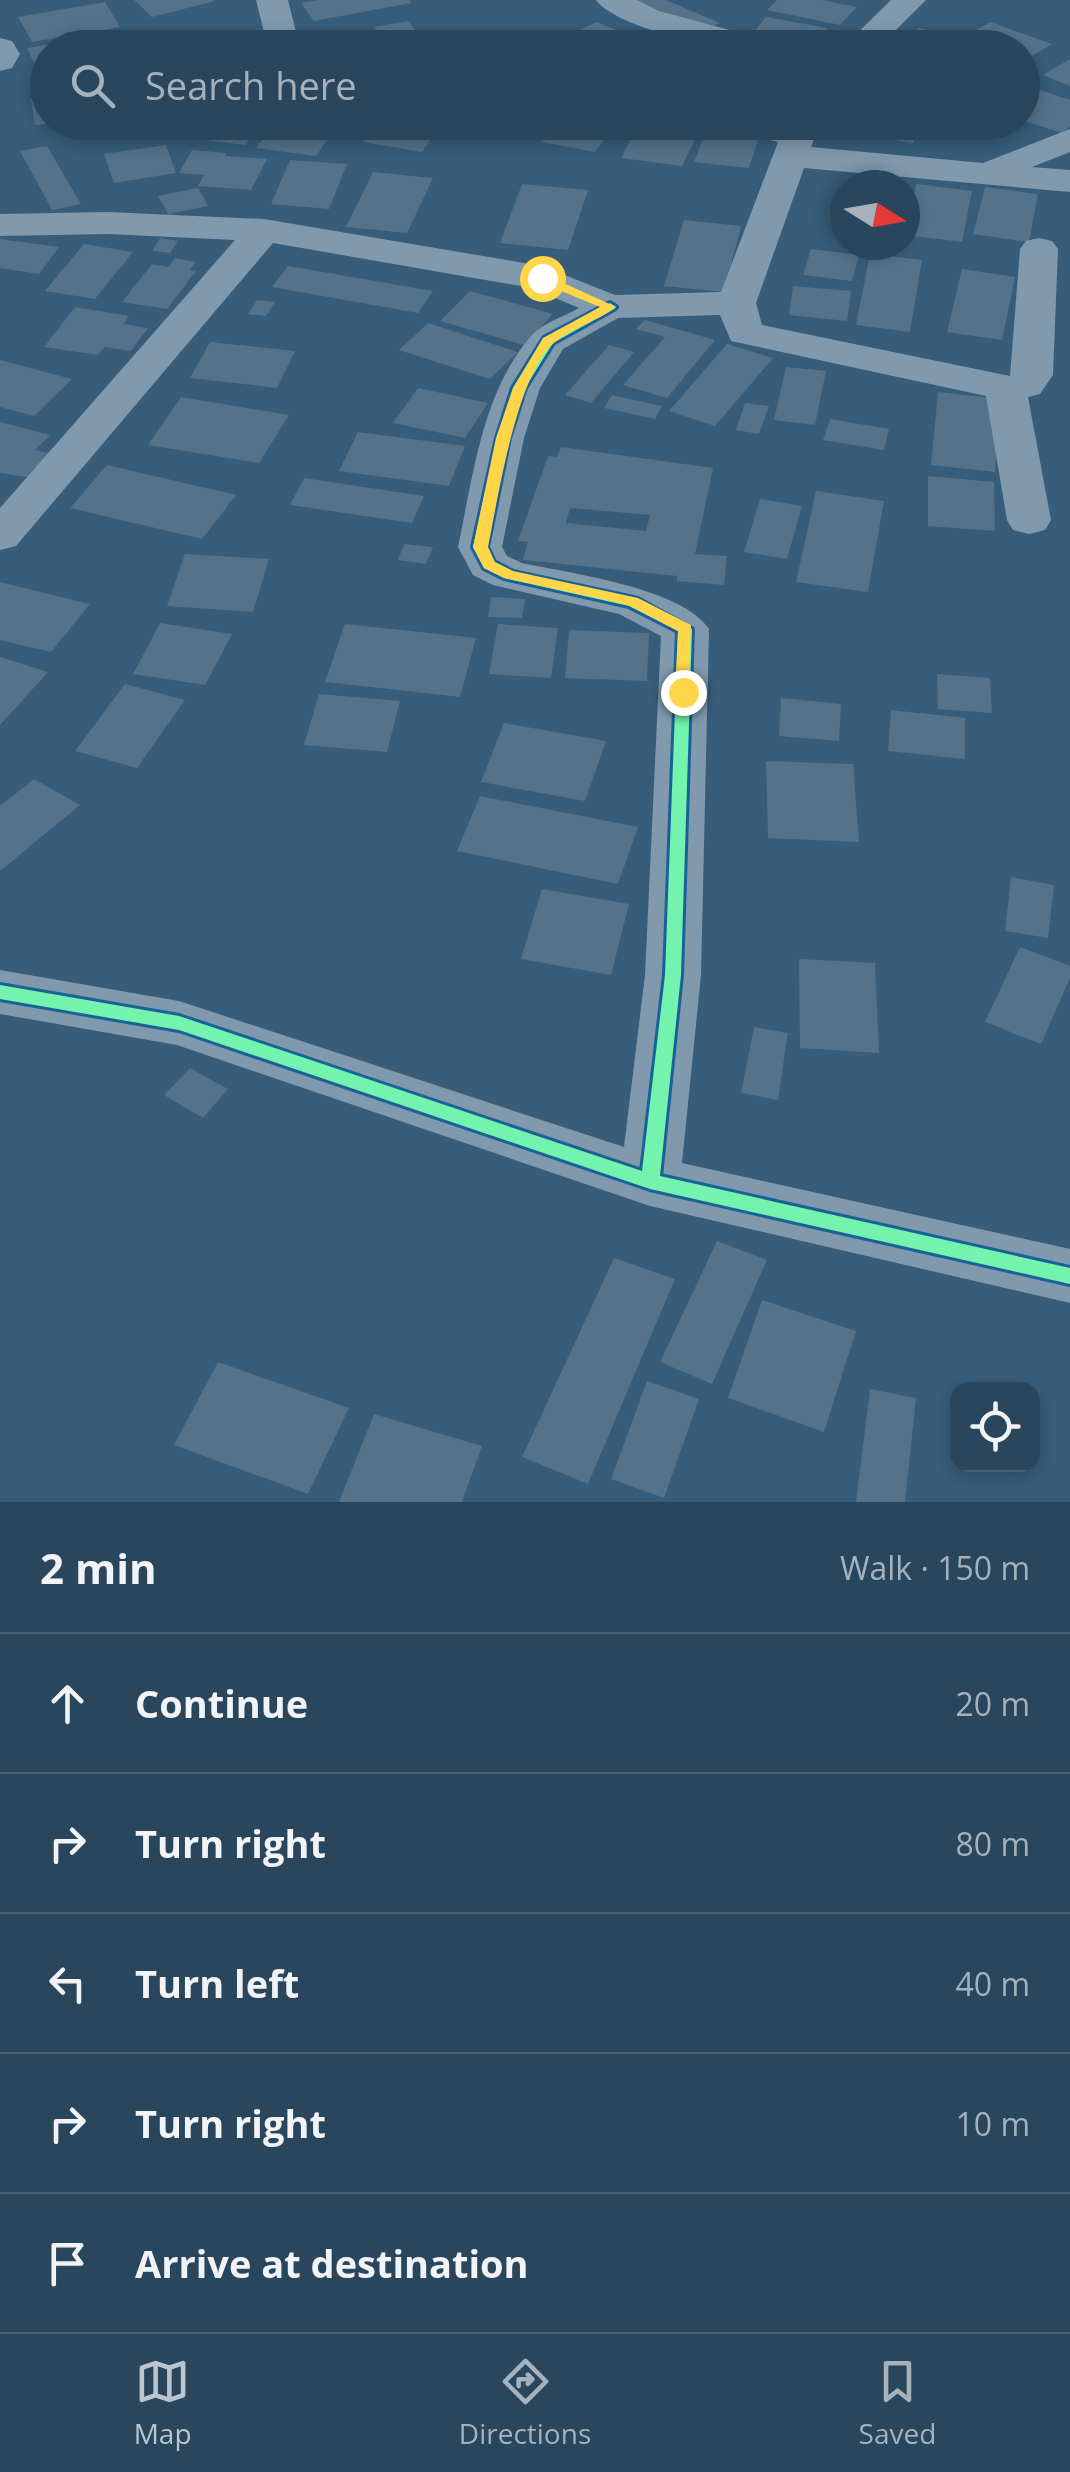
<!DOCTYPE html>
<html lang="en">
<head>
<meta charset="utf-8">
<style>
	body { margin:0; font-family:"Open Sans",sans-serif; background:#314d62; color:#f1f3f6 }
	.controls { position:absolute; right:30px; bottom:30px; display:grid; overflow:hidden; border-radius:20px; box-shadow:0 5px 15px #0003 }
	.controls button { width:90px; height:90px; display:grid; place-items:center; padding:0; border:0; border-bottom:2px solid #455e72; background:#29465c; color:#f1f3f6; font:50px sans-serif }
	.compass { position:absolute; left:830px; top:170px; width:90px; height:90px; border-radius:50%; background:#29465c; box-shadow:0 5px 15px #0003; rotate:101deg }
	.stop { position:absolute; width:30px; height:30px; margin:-22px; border:8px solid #ffd54a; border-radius:50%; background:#fff }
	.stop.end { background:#ffd54a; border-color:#fff; box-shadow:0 2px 10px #0008 }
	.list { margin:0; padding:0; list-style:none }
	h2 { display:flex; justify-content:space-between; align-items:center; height:130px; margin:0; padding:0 40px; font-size:42px }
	h2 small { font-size:32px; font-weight:400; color:#a5b1bb }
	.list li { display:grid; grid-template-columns:65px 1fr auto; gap:30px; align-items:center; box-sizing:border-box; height:140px; padding:0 40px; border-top:2px solid #455e72 }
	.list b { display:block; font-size:38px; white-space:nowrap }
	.list em { font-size:32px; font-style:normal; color:#a5b1bb }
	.icon { flex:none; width:55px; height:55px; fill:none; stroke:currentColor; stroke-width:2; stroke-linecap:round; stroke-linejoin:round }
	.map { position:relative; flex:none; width:1070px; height:1502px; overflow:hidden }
	.search { position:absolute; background:#29465c; box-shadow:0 5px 15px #0003; left:30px; right:30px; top:30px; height:110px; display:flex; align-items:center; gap:25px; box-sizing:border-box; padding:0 35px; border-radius:55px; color:#a5b1bb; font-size:38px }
	.sheet { height:830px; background:#29465c }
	nav { display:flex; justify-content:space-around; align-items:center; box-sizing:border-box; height:140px; border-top:2px solid #455e72; background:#29465c; font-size:28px; color:#a5b1bb }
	nav a { display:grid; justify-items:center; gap:5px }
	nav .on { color:#b9c6d0 }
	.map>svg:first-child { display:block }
	.building { fill:#547289; fill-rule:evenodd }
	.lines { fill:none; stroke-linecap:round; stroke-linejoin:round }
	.minor { fill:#8099ad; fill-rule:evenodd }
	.cycleway-casing { stroke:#1a6197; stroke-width:6 }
	.cycleway { fill:#73f3ae; fill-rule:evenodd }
	.route { fill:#ffd54a }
</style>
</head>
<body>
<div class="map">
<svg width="1070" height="1502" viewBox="0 0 1070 1502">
	<rect width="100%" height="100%" fill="#375d7a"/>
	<path class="building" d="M134,0H215V1L152,17Z
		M318,0H409L411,3L314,21L301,3Z
		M633,0H666L720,23L703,31Z
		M777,0H822L857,7L840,25L767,10Z
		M105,2L120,27L32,42L18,17Z
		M766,17L827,28L813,48L748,39Z
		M408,21L424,40L390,47L374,27Z
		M597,22L637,39L620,48H541Z
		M990,22L1052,44L1032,56L1022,53V48H1007L970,34Z
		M919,28L940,34L928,45L907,39Z
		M828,33L852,37L845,48H818Z
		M83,39L88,48H48V68L37,70L27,48Z
		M1070,59V86L1043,75Z
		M1022,84L1070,100V127L1062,133L1022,120Z
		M48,97V124L35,125L31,99Z
		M202,122H261L245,145L190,138Z
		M275,122H339L316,156L256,148Z
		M378,122H442L422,152L363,142Z
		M558,122H617L595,152L542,142Z
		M877,122H921L913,143L872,137Z
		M638,123L699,131L682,166L621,158Z
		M705,133L758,139L749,168L694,162Z
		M166,145L176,173L114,183L104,154Z
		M47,146L81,204L52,210L20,151Z
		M192,150L226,153L225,156L267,159L251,190L198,186L204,175L179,173Z
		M290,160L347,164L329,209L271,204Z
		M373,172L433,178L407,233L346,227Z
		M522,184L588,190L568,250L500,243Z
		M916,184L972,191L962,242L905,235Z
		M985,187L1038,194L1029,242L973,234Z
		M198,188L208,206L168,214L158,196Z
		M684,220L741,226L724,292L664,286Z
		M160,238L178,241L170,253L152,251Z
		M0,239L59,247L39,274L0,268Z
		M84,244L133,252L95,299L45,291Z
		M811,249L859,255L852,281L803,275Z
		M870,254L922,260L910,332L856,325Z
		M175,258L196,262L190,270L196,271L167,309L122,302L152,264L168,267Z
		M288,266L433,291L418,313L272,287Z
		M962,269L1015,277L1002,340L947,332Z
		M793,286L851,291L847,321L789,315Z
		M470,291L553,314L524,345L440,321Z
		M257,300L275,302L266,316L248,314Z
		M75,307L129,316L123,324L148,328L131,351L105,347L98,355L44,347Z
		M645,320L715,340L667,398L623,385L665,337L636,329Z
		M428,323L518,352L490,379L399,350Z
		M210,342L295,351L277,388L190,378Z
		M727,344L773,358L715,426L669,411Z
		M609,345L634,352L591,403L565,395Z
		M0,360L72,379L34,416L0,407Z
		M786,367L826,371L815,425L774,420Z
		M418,388L488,403L465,438L393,423Z
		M938,392L1001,399L995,472L931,465Z
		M612,395L662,406L655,419L604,408Z
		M181,397L289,415L259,463L148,445Z
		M745,403L769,406L759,434L736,430Z
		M830,419L889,429L884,450L823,440Z
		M0,422L50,435L35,450L55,455L32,478L0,473Z
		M358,432L465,446L449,486L339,471Z
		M561,447L713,468L695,554L727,556L724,585L677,581V576L523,560L528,542L518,541L548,456L557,457ZM570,508L650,515L646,531L566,523Z
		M107,465L236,495L202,539L70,508Z
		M928,476L994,482L995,531L928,526Z
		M304,478L424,496L412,523L290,505Z
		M816,491L884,501L868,592L796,582Z
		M760,499L802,506L787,559L744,552Z
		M404,544L433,547L426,564L398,560Z
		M185,554L269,559L253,612L167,606Z
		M0,582L90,604L51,652L0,640Z
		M491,597L525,599L522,618L488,617Z
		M160,623L232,634L205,685L133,674Z
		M345,624L476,638L460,697L325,682Z
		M498,624L558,628L551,678L489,674Z
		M569,630L649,633L647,681L565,678Z
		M0,657L48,672L0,725Z
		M937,674L990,678L992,713L938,709Z
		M125,684L185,700L137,768L75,751Z
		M319,694L400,701L387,752L304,745Z
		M781,698L841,704L839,741L779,736Z
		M891,710L965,718V759L888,751Z
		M504,723L606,741L585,801L481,782Z
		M766,761L853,764L859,842L768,838Z
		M34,779L80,805L0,871V806Z
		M480,796L638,827L618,884L457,851Z
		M1011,877L1054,885L1048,938L1005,931Z
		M542,889L629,904L611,975L521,959Z
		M1020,947L1070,966V978L1041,1044L985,1022Z
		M799,959L875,963L879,1053L800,1048Z
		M754,1027L788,1033L778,1100L741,1093Z
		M190,1068L228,1089L203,1118L164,1095Z
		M717,1241L767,1260L712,1384L660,1362Z
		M614,1258L675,1279L588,1484L522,1457Z
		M762,1300L856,1331L824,1432L728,1398Z
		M218,1362L349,1408L308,1494L174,1445Z
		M647,1381L699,1399L664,1498L611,1479Z
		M870,1389L916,1398L905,1502H856Z
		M374,1414L482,1446L462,1502H339Z"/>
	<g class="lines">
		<path class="minor" d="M256,0H288L300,48H268Z
			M596,0H637L659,11L771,41L775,48C757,48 737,50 720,47C691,43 612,23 596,0Z
			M891,0H926L878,48H842Z
			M0,38L12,41L20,54L12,68L0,71Z
			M716,122H820L811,147L983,163L1070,129V152L1032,167L1070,170V192L804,168L756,303L762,325L1010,376L1020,249L1026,241L1039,238L1052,241L1058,249L1053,375L1040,394L1028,397L1051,520L1045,530L1029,534L1013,530L1007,520L986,396L731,341L720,315L618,318L563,349L540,388L524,438L502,547L507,556L522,563C569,573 682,588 709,629L701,975L682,1163L1070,1249V1303L650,1206L177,1045L0,1014V970L179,1001L624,1147L645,975L661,636L619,614L493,585L473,575L458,547C473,477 482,391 532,335C543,323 565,316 579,308L532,288L273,243L16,546L0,550V508L235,240L108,234L0,236V214L108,212L264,219L542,266L615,295L721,292L778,142L721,129Z"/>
		<defs>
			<path id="cycleway" d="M610,303L616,307L614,309L553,343L525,388L509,438L487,547L494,562L513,572L638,599L692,629L681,975L660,1176L1070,1268V1284L650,1189L179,1030L0,999V985L179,1016L642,1171L665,975L678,631L629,606L504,578L484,568L473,547L497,438L513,388L544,338Z"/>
		</defs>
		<use href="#cycleway" class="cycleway-casing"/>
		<use href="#cycleway" class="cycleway"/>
	</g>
	<path class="route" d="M537,275H546L616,307C598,321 574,327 555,342C517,372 498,498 488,547L495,562L513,571L638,598L691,625L689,695L683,697L675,692L678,631L628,605L504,578L484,568L473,547L496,438L513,388L543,338L600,307L537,281Z"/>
</svg>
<div class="controls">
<button><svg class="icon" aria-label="locate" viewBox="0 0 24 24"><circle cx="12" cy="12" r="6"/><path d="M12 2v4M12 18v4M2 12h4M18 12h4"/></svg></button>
</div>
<svg class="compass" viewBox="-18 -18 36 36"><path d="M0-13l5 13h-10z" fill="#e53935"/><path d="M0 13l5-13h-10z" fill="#a5b1bb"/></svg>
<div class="stop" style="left:542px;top:278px"></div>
<div class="stop end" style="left:683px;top:692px"></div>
<div class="search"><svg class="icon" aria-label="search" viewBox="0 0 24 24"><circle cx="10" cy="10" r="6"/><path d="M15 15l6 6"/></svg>Search here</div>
</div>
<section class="sheet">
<h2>2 min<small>Walk · 150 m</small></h2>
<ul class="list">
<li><svg class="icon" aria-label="ahead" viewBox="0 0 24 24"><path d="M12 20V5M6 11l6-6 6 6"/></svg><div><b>Continue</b></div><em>20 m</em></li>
<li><svg class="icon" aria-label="right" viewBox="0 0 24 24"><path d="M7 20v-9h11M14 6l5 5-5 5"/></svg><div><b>Turn right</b></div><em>80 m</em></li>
<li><svg class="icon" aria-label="left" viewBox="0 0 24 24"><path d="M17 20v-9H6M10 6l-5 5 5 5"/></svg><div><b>Turn left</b></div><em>40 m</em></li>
<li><svg class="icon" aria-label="right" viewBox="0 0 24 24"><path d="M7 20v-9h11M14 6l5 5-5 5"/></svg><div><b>Turn right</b></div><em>10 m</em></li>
<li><svg class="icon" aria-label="arrive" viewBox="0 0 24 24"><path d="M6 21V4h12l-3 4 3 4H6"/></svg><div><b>Arrive at destination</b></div></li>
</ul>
</section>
<nav>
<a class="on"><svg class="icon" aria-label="map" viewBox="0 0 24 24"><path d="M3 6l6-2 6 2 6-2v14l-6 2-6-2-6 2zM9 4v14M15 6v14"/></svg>Map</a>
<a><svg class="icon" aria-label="directions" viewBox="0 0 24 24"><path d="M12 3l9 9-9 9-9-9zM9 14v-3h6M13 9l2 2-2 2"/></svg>Directions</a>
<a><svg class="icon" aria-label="saved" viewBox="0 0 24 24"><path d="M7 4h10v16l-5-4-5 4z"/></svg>Saved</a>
</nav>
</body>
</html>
